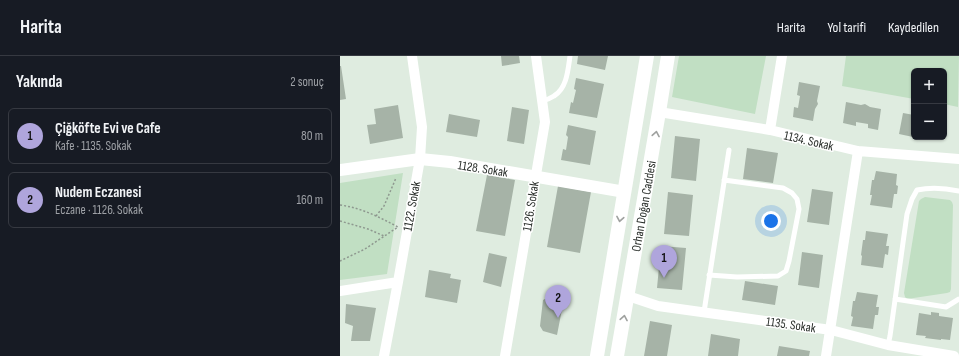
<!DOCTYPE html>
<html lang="tr">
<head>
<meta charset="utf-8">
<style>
	body { margin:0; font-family:"Sofia Sans Condensed",sans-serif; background:#20242c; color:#f1f3f6 }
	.controls { position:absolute; right:12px; top:12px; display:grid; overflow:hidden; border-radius:6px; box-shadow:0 1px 3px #0004 }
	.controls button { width:36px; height:36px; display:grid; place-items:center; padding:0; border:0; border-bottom:1px solid #363941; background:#171b24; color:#f1f3f6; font:20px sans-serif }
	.you { position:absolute; left:431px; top:165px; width:14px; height:14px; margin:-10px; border:3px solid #fff; border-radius:50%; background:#1a73e8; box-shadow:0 0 0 6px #1a73e833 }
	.badge { display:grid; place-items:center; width:26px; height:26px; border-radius:50%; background:#afa5dc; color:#111; font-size:13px; font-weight:700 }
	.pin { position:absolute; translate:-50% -33px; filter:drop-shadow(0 1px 2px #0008) }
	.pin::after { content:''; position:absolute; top:21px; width:14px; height:12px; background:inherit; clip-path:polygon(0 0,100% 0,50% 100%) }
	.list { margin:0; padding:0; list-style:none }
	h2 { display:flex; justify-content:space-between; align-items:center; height:52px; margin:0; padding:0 16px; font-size:17px }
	h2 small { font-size:13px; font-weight:400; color:#9ea1a6 }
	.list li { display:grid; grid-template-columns:26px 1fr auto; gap:12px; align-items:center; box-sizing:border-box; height:56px; margin:0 8px 8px; padding:0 8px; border:1px solid #363941; border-radius:6px }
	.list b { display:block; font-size:15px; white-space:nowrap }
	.list p { margin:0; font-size:13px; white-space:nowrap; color:#9ea1a6 }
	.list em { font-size:13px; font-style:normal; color:#9ea1a6 }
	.map { position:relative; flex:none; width:619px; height:300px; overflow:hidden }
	header { display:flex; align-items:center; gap:24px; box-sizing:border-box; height:56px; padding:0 20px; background:#171b24; border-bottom:1px solid #363941 }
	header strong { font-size:19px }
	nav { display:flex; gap:22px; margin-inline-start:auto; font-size:14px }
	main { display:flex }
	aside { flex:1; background:#171b24 }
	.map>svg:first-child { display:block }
	.green { fill:#c1dfc3 }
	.building { fill:#a6b3a7 }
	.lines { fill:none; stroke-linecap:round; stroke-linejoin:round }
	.path { stroke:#8e988f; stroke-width:1.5; stroke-dasharray:2 2; stroke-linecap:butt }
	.service { stroke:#fff; stroke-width:5 }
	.minor { stroke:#fff; stroke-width:10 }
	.tertiary { stroke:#fff; stroke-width:12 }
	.secondary { stroke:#fff; stroke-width:14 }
	.oneway { stroke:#9fa19f }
	.labels { text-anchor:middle; stroke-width:3; stroke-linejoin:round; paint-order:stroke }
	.street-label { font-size:13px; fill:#292e2a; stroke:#fff }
</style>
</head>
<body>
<header>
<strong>Harita</strong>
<nav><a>Harita</a><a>Yol tarifi</a><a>Kaydedilen</a></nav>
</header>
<main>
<aside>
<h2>Yakında<small>2 sonuç</small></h2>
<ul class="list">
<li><span class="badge">1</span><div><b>Çiğköfte Evi ve Cafe</b><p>Kafe · 1135. Sokak</p></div><em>80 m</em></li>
<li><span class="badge">2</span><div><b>Nudem Eczanesi</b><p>Eczane · 1126. Sokak</p></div><em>160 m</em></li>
</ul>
</aside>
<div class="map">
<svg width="619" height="300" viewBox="0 0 619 300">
	<rect width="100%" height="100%" fill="#dfece0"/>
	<path class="green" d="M339,0H426L415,58L332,41Z
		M506,0H619L618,51L604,48V15H574V43L502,30Z
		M63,117L47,218L0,224V127Z
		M585,141L610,144L612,146L613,149L611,233L610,236L607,237L567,243L565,241L564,237L579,145L581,143Z"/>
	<path class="building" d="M161,0H179L180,7L162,10Z
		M238,0H268L265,14L237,8Z
		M0,10H1L6,43L0,44Z
		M236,22L264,28L257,62L229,57L231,46L233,47L236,34L234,33Z
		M459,26L480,30L477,45L478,48L475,53L473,65L453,61L454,51L458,52L460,40L457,39Z
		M506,46L521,49L525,48L530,51L541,53L538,74L528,72V68L516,66V70L503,67Z
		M58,49L63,82L30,88L27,69L36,68L34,53Z
		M172,51L189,54L184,88L167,85Z
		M563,57L574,59V77H573V81L559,78Z
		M109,58L140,64L137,81L106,76Z
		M228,69L256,75L250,109L221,104L223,93L226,94L228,81L226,79Z
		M335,80L360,83L356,125L331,122Z
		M407,92L438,97L433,127L403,123Z
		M536,115L557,118L556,129L558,130L557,138H554L552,152L530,149L532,139H530L532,124H534Z
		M147,119L175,124L165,180L136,175Z
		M218,130L251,136L240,197L207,191Z
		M472,133L493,136L489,169L467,166Z
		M328,136L353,139L349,180L324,178Z
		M526,175L548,178L546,190H549L548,199L545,198L543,212L521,209L522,200L521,199L523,184H525Z
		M321,190L346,192L342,234L317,232Z
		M462,196L483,199L479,232L458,229Z
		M149,197L167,201L161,231L143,226Z
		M89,214L111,218L110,222L121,224L117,247L85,241Z
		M405,225L438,230L435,249L402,244Z
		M517,236L538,239L536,251H539L538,259H535L533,273L511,270L513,261L511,260L513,245H515Z
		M210,240L224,243L217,279L203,275L200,270L203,244Z
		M6,248L36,252L30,285H11L13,270L5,267Z
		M591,256L599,257V260L613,262L610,284L601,283V284L585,282L586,280L576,279L579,257L591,259Z
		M310,265L332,269L327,300H304Z
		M371,278L400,283L398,300H368Z
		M439,290L470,295L469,300H437Z"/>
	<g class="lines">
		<path class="path" d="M0,149C22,152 39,161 58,171L25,193L0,205
			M36,160L44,150L56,122
			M0,165L28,173L44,180"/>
		<path class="service" d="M202,45C206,44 211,42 214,40C227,32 228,14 230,0
			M369,219L397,221L438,220L446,215L449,205L459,153L457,143L452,137L443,132L384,124
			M555,243L606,251L619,243
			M364,256L389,94
			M548,289L550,280L567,158L572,143L577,134C592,131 604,132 619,135"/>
		<path class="minor" d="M319,56L430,74L518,95L619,103
			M430,74L442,0
			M0,235L58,226
			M288,240L318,250L491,274L548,289L614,300
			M44,300L58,226L80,103L82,71L72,0
			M165,300L205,66L196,0
			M486,300L518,95"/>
		<path class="tertiary" d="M0,114L80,103L110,106L285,136"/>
		<path class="secondary" d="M257,300L307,0
			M277,300L319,56L328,0"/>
	</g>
	<defs><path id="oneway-chevron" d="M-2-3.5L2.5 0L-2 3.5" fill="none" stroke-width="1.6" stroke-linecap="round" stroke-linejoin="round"/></defs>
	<g class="oneway">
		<use href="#oneway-chevron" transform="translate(316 78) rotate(-80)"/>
		<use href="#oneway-chevron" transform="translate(280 163) rotate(100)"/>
		<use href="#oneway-chevron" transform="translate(284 262) rotate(-80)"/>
	</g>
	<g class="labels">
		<g class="street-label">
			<text transform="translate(469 84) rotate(13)" y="5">1134. Sokak</text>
			<text transform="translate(143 112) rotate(9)" y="5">1128. Sokak</text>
			<text transform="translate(71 150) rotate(-80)" y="5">1122. Sokak</text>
			<text transform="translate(190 150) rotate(-81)" y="5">1126. Sokak</text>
			<text transform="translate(303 150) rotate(-80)" y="5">Orhan Doğan Caddesi</text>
			<text transform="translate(451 268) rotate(8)" y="5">1135. Sokak</text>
		</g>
	</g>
</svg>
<div class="controls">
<button>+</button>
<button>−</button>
</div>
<div class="you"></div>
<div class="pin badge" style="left:324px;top:222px">1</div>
<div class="pin badge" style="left:218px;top:262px">2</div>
</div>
</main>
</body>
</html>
